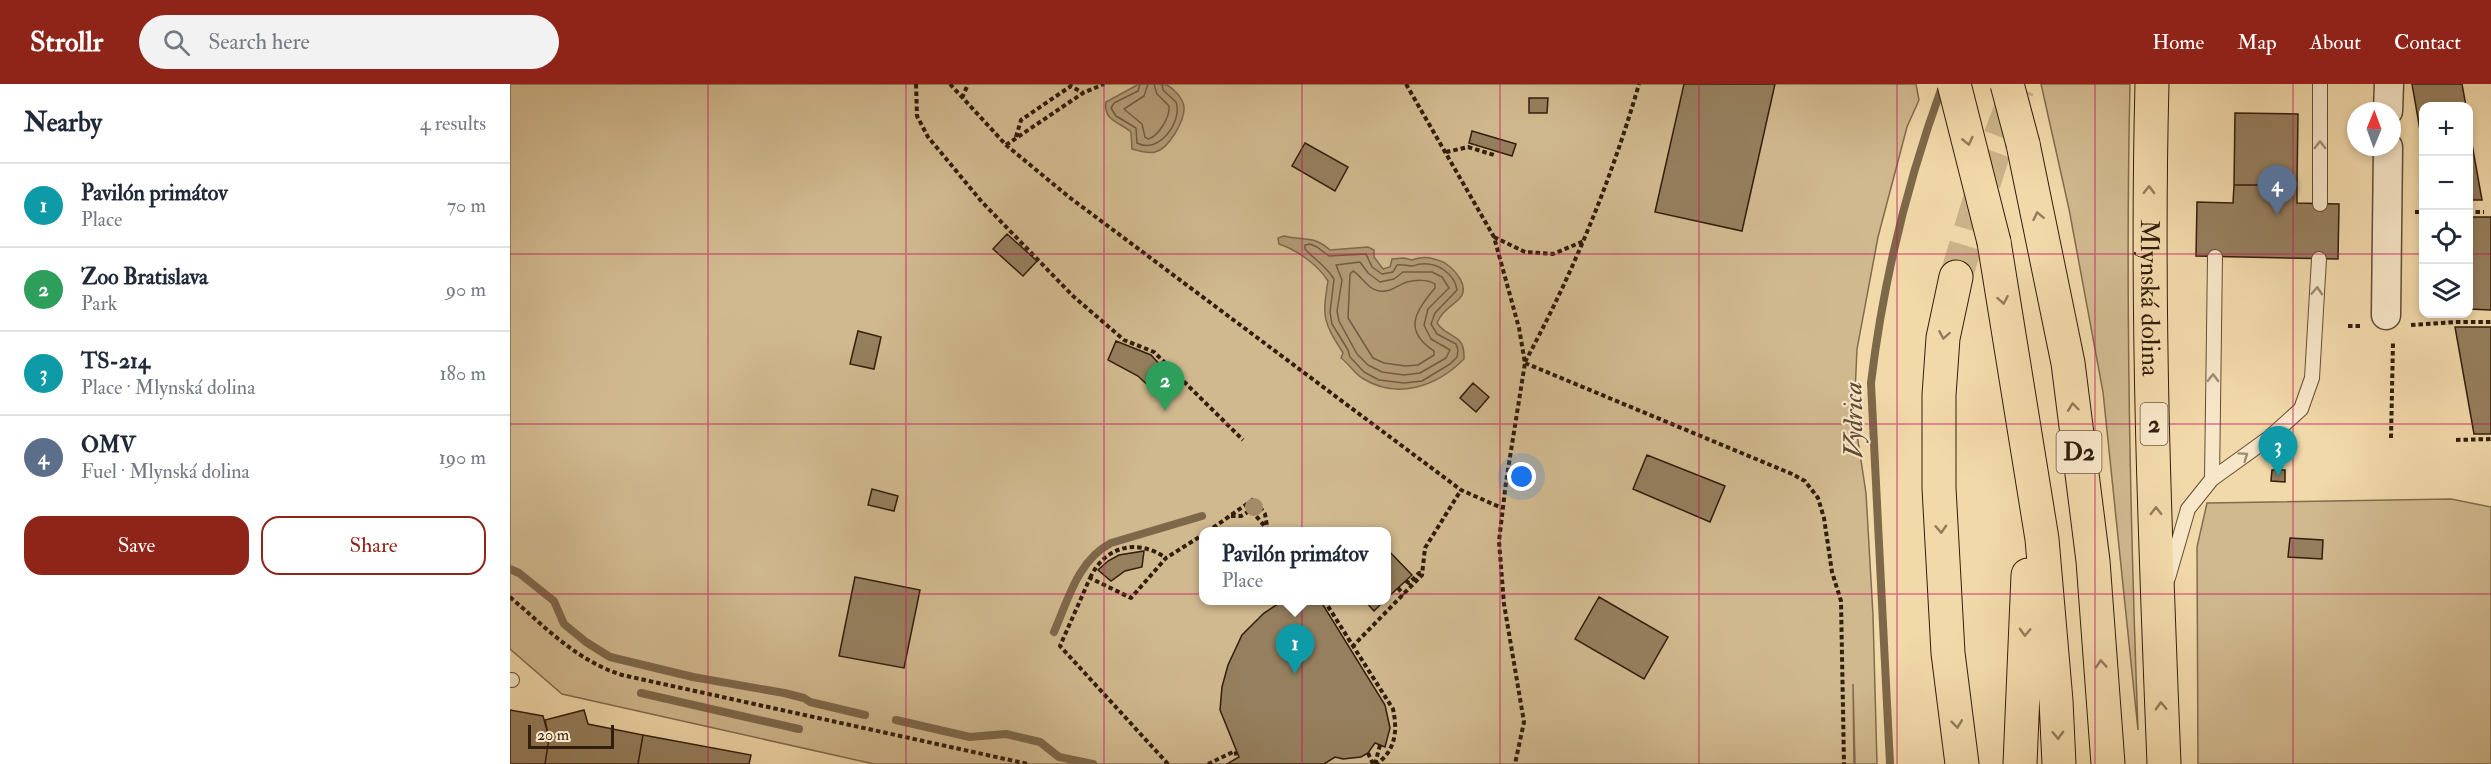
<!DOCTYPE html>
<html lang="en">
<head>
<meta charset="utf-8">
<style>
	body { margin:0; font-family:"IM FELL Double Pica",serif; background:#f2f2f3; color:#1f2937 }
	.controls { position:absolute; right:18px; top:18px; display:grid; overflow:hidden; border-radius:12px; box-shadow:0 3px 9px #0003 }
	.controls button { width:54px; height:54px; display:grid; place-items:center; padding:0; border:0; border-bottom:2px solid #e0e1e3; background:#fff; color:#1f2937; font:30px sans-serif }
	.compass { position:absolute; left:1837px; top:18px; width:54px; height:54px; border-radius:50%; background:#fff; box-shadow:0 3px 9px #0003; rotate:1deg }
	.scale { position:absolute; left:18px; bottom:15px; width:86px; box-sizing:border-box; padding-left:6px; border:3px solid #321e0c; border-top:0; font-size:16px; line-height:21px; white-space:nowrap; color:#321e0c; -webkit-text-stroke:4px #f7e6c8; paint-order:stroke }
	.you { position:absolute; left:1012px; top:393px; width:21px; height:21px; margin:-15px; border:4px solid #fff; border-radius:50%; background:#1a73e8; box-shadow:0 0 0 9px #1a73e833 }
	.badge { display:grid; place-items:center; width:39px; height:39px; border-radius:50%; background:#8f2418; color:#fff; font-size:20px; font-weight:700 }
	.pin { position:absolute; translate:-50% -50px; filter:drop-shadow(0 2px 3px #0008) }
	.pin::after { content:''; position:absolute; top:32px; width:21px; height:18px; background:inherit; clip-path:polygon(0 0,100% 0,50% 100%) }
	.popup { position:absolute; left:689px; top:443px; width:192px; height:78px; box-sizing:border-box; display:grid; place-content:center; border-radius:12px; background:#fff; filter:drop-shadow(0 2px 4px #0005); font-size:20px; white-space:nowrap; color:#747a83 }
	.popup b { font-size:22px; color:#1f2937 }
	.popup::after { content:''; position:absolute; left:50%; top:100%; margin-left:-12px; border:12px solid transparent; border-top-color:#fff }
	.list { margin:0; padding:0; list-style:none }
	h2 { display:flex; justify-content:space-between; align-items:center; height:78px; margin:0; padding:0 24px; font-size:26px }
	h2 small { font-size:20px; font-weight:400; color:#747a83 }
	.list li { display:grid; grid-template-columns:39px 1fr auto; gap:18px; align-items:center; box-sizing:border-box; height:84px; padding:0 24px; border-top:2px solid #e0e1e3 }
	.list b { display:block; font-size:22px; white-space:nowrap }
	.list p { margin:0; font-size:20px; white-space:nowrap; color:#747a83 }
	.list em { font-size:20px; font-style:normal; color:#747a83 }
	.actions { display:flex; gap:12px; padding:18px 24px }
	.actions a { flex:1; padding:14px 0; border:2px solid #8f2418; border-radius:18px; text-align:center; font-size:21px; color:#8f2418 }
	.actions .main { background:#8f2418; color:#fff }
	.icon { flex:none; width:33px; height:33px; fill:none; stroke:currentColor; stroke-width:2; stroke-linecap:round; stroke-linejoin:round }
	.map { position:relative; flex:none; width:1981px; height:680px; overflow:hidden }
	header { display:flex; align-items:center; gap:36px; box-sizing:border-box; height:84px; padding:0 30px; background:#8f2418; color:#fff }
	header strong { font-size:28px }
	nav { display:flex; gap:33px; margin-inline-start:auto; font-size:21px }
	.search { width:420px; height:54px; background:#f2f2f3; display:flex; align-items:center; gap:15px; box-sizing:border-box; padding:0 21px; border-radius:33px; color:#747a83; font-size:22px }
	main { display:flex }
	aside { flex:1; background:#fff }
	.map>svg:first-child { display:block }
	.green { fill:#d1b98f; stroke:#826c4e; stroke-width:1.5; fill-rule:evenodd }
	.water { fill:#b19974; stroke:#7e684a; stroke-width:1.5 }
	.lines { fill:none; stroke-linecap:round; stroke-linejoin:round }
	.shore { stroke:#725c40; stroke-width:1.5 }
	.stream { stroke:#7e684a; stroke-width:8 }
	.building { fill:#967f5e; stroke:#321e0c; stroke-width:1.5 }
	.primary-tunnel { stroke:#ccb48a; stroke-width:33; stroke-dasharray:33 16; stroke-linecap:butt }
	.service-casing { stroke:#624d34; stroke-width:16 }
	.minor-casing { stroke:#624d34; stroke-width:31 }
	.primary-casing { stroke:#321e0c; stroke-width:35 }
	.motorway-casing { stroke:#321e0c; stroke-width:35 }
	.path { stroke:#321e0c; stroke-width:4; stroke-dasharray:4.5 3; stroke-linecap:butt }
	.service { stroke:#f7e6c8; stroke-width:14 }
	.minor { stroke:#f7e6c8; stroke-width:28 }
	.primary { stroke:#f2d9aa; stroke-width:33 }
	.motorway { stroke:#f2d9aa; stroke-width:33 }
	.motorway-bridge-casing { stroke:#321e0c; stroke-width:35; stroke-linecap:butt }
	.motorway-bridge { stroke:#f2d9aa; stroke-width:33 }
	.tree { fill:#a38b69 }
	.oneway { stroke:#927c5b }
	.oneway2 { stroke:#9e8c73 }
	.grid { fill:none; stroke:#c2185b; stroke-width:1.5; stroke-opacity:0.55 }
	.labels { text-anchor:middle; stroke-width:4.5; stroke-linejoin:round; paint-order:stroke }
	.shield { fill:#f7e6c8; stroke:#6d5a44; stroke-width:1.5 }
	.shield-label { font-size:24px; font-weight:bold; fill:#321e0c }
	.street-label { font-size:26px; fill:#321e0c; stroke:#f7e6c8 }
	.water-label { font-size:27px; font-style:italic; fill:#5e4930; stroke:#f7e6c8 }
</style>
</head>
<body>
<header>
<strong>Strollr</strong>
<div class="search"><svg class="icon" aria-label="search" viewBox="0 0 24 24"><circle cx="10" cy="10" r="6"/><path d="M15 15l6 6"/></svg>Search here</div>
<nav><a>Home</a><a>Map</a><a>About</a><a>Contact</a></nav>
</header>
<main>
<aside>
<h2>Nearby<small>4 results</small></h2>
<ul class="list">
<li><span class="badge" style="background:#0f9aa8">1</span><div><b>Pavilón primátov</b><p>Place</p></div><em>70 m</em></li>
<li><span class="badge" style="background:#2e9e5b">2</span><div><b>Zoo Bratislava</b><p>Park</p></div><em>90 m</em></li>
<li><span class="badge" style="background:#0f9aa8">3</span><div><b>TS-214</b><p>Place · Mlynská dolina</p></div><em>180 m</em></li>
<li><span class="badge" style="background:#5c6f8a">4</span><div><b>OMV</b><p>Fuel · Mlynská dolina</p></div><em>190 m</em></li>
</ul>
<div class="actions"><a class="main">Save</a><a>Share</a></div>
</aside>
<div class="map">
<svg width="1981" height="680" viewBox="0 0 1981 680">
	<rect width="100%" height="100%" fill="#f2d9aa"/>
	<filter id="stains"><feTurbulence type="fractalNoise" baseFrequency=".00333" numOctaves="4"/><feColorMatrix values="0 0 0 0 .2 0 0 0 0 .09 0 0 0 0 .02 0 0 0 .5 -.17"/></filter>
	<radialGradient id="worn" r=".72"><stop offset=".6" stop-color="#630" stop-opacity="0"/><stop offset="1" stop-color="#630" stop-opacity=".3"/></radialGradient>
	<path class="green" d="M0,0H1406L1409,16L1397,43L1368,153L1347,265L1344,331L1356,409L1363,531L1367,680H1345L1343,600L1344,680H364L52,610L0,565ZM694,448H876V516H694Z
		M1531,0H1620C1615,215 1620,431 1628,646L1593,308L1559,125Z
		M1941,415L1981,423V680H1688L1687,463L1697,419Z"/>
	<path class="water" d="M629,0C637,0 650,0 657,1C664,5 673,14 674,23C675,36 659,65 645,68C638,70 629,67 622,65L621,48C610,38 593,37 596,18Z
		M774,152C794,157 803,151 820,166L858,163L864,166V173L873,185L880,183L882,175L894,174L902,176C913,171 925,174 935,179C945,186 961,203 949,215C941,223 932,227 927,239C939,256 955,248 954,275C926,303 887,316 852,294C844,289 839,280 831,274L833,269C813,237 812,234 818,197C808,181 787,166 769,160L768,154Z"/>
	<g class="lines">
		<path class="shore" d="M630,0L628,7L604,19L601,24L606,32L626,44L627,59C648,71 673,38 666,18L653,6L652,0
			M638,0L634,12L614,25L632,40L635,53L638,55C649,52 660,33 659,22L647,10L644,0
			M800,160L807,163L819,172L856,170L862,183L872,190L883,188L887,181C893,180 896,182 902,182C905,182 907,180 911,180C927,178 945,190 947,206L925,229L921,240L927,250L946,260L948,266L947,273L940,280L912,297L894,299L869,296L854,288L840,273L838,266L822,240L820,228L824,195C816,182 805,176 795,165V161Z
			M850,178L858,189L870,198L884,195L893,188H922L932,193L939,204L918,225L914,241L921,255L940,266L936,274L910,289L894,291L872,288L858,281L847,270L829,237L827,227L832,196L826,181Z
			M843,187C852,192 857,205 869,207C881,209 887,201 897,198C905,196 918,195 925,200V204C906,227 892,246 924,267V271L908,281L895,282L874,279L863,274L838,234L840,190Z"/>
		<path class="stream" d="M0,485L9,489L44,517L54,540L76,558L100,573L183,593L274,609L294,614L300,618L355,631
			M544,548C558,516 568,476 601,459L692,432
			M131,609L289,645
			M386,636L460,653L496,650L530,658L549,673L583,680
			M1380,680L1361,299C1373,198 1398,96 1433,0"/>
	</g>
	<path class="building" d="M1174,0H1265L1232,147L1145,128Z
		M1902,0H1952L1956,22H1914V69Z
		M1019,14H1038L1037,29H1019Z
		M1725,29L1788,30L1787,101H1724Z
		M1958,38L1972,116H1958Z
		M962,47L1006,60L1002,72L959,59Z
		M795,59L838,83L825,107L782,82Z
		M1724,101H1787V119L1829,120L1828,175L1686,172L1687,118L1723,119Z
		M1958,133H1981V226L1958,225Z
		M497,150L527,177L513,192L483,165Z
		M1945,243H1981V350H1964Z
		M348,247L371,253L364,285L340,280Z
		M606,257L641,271L663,295L649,312L628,292L598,276Z
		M963,299L979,313L966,328L950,314Z
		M1137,371L1215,402L1200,438L1123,405Z
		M1762,386H1775V398L1761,397Z
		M362,405L388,412L384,427L358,421Z
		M1780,454L1813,456L1812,475L1778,473Z
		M876,464L902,491L876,515Z
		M634,467L632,483L615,487L601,497L588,486L598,477L609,471Z
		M345,493L410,506L394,584L329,572Z
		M1089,513L1158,553L1134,595L1065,555Z
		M774,516H810L875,621L880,644L875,663L865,659L858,669L851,673L833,675L825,673L814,680H717L729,673L710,626L712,603L718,581L732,551L754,529Z
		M854,516H875L864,527Z
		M0,626L33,632L39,654L35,680H0Z
		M74,626L78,640L133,651L128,680H35L39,654L35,636Z
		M133,651L241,671L239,680H128Z"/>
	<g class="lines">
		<path class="primary-tunnel" d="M1446,193L1481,77L1508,4"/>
		<defs>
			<path id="service" d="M1810,120V0
				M1702,395L1705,173
				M1658,494L1678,425L1702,395L1759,354L1791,325L1802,294L1809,175
				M0,596H2"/>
			<path id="minor" d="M1878,27L1879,0
				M1876,231L1878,63"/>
			<g id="primary">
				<path id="s1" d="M1642,0C1636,226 1645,454 1654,680"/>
				<path d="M1446,193L1433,254L1429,311V404L1438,569L1452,680"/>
			</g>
			<path id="motorway" d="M1513,60L1558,279L1583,477L1598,680
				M1484,158L1532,455L1546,617L1549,680
				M1510,680L1518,491"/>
		</defs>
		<use href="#service" class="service-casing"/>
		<use href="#minor" class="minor-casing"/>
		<use href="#primary" class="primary-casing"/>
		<use href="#motorway" class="motorway-casing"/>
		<path class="path" d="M406,0L407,32L418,53L472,118L563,212L614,256L644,268L733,356
			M440,0L496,61L559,113L951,406L992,424
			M896,0L984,153L1009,244L1015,279L996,398L989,457L994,520L1014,638L1005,680
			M452,14L458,0
			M506,53L511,36L561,2L573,9
			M496,61L573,9L594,0
			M936,68L958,63L984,71
			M1905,128H1914
			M1958,128H1974
			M984,153L1015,168L1043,170L1074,157
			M1901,241L1945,238H1981
			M1838,242H1852
			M1015,278C1063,189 1101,97 1129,0
			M1015,279L1282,390L1295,397L1308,414L1314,434L1322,488L1331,517L1334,680
			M1881,354L1883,258
			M1946,356L1981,355
			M721,432H731L741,426L757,445
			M697,448L744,415L755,430L758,448
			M580,494C595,462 627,454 656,474
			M896,497L899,499L909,489H912
			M888,504L894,511
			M0,513C35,543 67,577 112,591L518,680
			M814,516L883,625C888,648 885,666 867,680
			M842,563L912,491L915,464L951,406
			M858,669L863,680
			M658,680L550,562L580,494L621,514L656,474L694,450
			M698,680L723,668L724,670L727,669
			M865,680L870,661"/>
		<use href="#service" class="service"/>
		<use href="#minor" class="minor"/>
		<use href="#primary" class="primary"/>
		<use href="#motorway" class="motorway"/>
		<defs>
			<path id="motorway-bridge" d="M1444,0L1484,158
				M1497,0L1513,60"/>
		</defs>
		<use href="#motorway-bridge" class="motorway-bridge-casing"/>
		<use href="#motorway-bridge" class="motorway-bridge"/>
	</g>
	<circle class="tree" cx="744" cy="423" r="9"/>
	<defs><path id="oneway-chevron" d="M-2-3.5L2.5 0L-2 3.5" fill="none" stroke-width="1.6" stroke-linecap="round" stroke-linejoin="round" transform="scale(1.5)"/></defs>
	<g class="oneway">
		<use href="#oneway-chevron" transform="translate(1458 57) rotate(77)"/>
		<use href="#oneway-chevron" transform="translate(1639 106) rotate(-89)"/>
		<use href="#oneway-chevron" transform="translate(1528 132) rotate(-102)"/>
		<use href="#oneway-chevron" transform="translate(1493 216) rotate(80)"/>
		<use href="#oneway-chevron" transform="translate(1434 251) rotate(100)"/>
		<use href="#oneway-chevron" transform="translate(1563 323) rotate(-97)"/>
		<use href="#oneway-chevron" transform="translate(1646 427) rotate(-91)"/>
		<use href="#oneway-chevron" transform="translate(1431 445) rotate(87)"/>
		<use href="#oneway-chevron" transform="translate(1515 548) rotate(92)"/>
		<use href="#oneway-chevron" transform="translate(1591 580) rotate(-94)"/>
		<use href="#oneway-chevron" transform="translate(1651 622) rotate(-92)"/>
		<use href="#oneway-chevron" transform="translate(1447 640) rotate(83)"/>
		<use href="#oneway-chevron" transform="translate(1548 651) rotate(88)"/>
	</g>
	<g class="oneway2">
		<use href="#oneway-chevron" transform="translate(1810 61) rotate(-90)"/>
		<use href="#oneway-chevron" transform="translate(1807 207) rotate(-87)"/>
		<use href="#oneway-chevron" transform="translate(1703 294) rotate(-89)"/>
		<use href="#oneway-chevron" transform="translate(1734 372) rotate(-35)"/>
	</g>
	<path class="grid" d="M198,0V680M396,0V680M594,0V680M792,0V680M990,0V680M1189,0V680M1387,0V680M1585,0V680M1783,0V680M0,170H1914M1958,170H1981M0,340H1981M0,510H1981"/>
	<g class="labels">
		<g class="shield">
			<rect x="1630.5" y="319" width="27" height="42" rx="4.5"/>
			<rect x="1546.5" y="347" width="45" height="42" rx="4.5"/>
		</g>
		<g class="shield-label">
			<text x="1644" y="348">2</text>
			<text x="1569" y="376">D2</text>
		</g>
		<g class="street-label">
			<text dy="9" stroke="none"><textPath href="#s1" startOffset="214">Mlynská dolina</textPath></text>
		</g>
		<g class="water-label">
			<text transform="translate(1343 336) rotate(-91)" y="9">Vydrica</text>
		</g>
	</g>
	<rect width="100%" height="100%" filter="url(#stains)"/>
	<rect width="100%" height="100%" fill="url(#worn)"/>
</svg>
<div class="controls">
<button>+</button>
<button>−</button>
<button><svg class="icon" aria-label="locate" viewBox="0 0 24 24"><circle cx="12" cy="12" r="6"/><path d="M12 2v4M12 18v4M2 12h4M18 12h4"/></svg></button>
<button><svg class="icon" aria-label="layers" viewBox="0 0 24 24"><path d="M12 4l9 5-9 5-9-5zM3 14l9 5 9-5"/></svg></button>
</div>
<svg class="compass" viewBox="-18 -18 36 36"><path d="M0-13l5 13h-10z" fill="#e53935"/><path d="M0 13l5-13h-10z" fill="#747a83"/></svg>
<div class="scale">20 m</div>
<div class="you"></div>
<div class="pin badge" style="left:785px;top:590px;background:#0f9aa8">1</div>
<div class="popup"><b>Pavilón primátov</b>Place</div>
<div class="pin badge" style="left:655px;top:327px;background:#2e9e5b">2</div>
<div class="pin badge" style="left:1768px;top:392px;background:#0f9aa8">3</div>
<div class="pin badge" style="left:1767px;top:131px;background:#5c6f8a">4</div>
</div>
</main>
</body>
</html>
